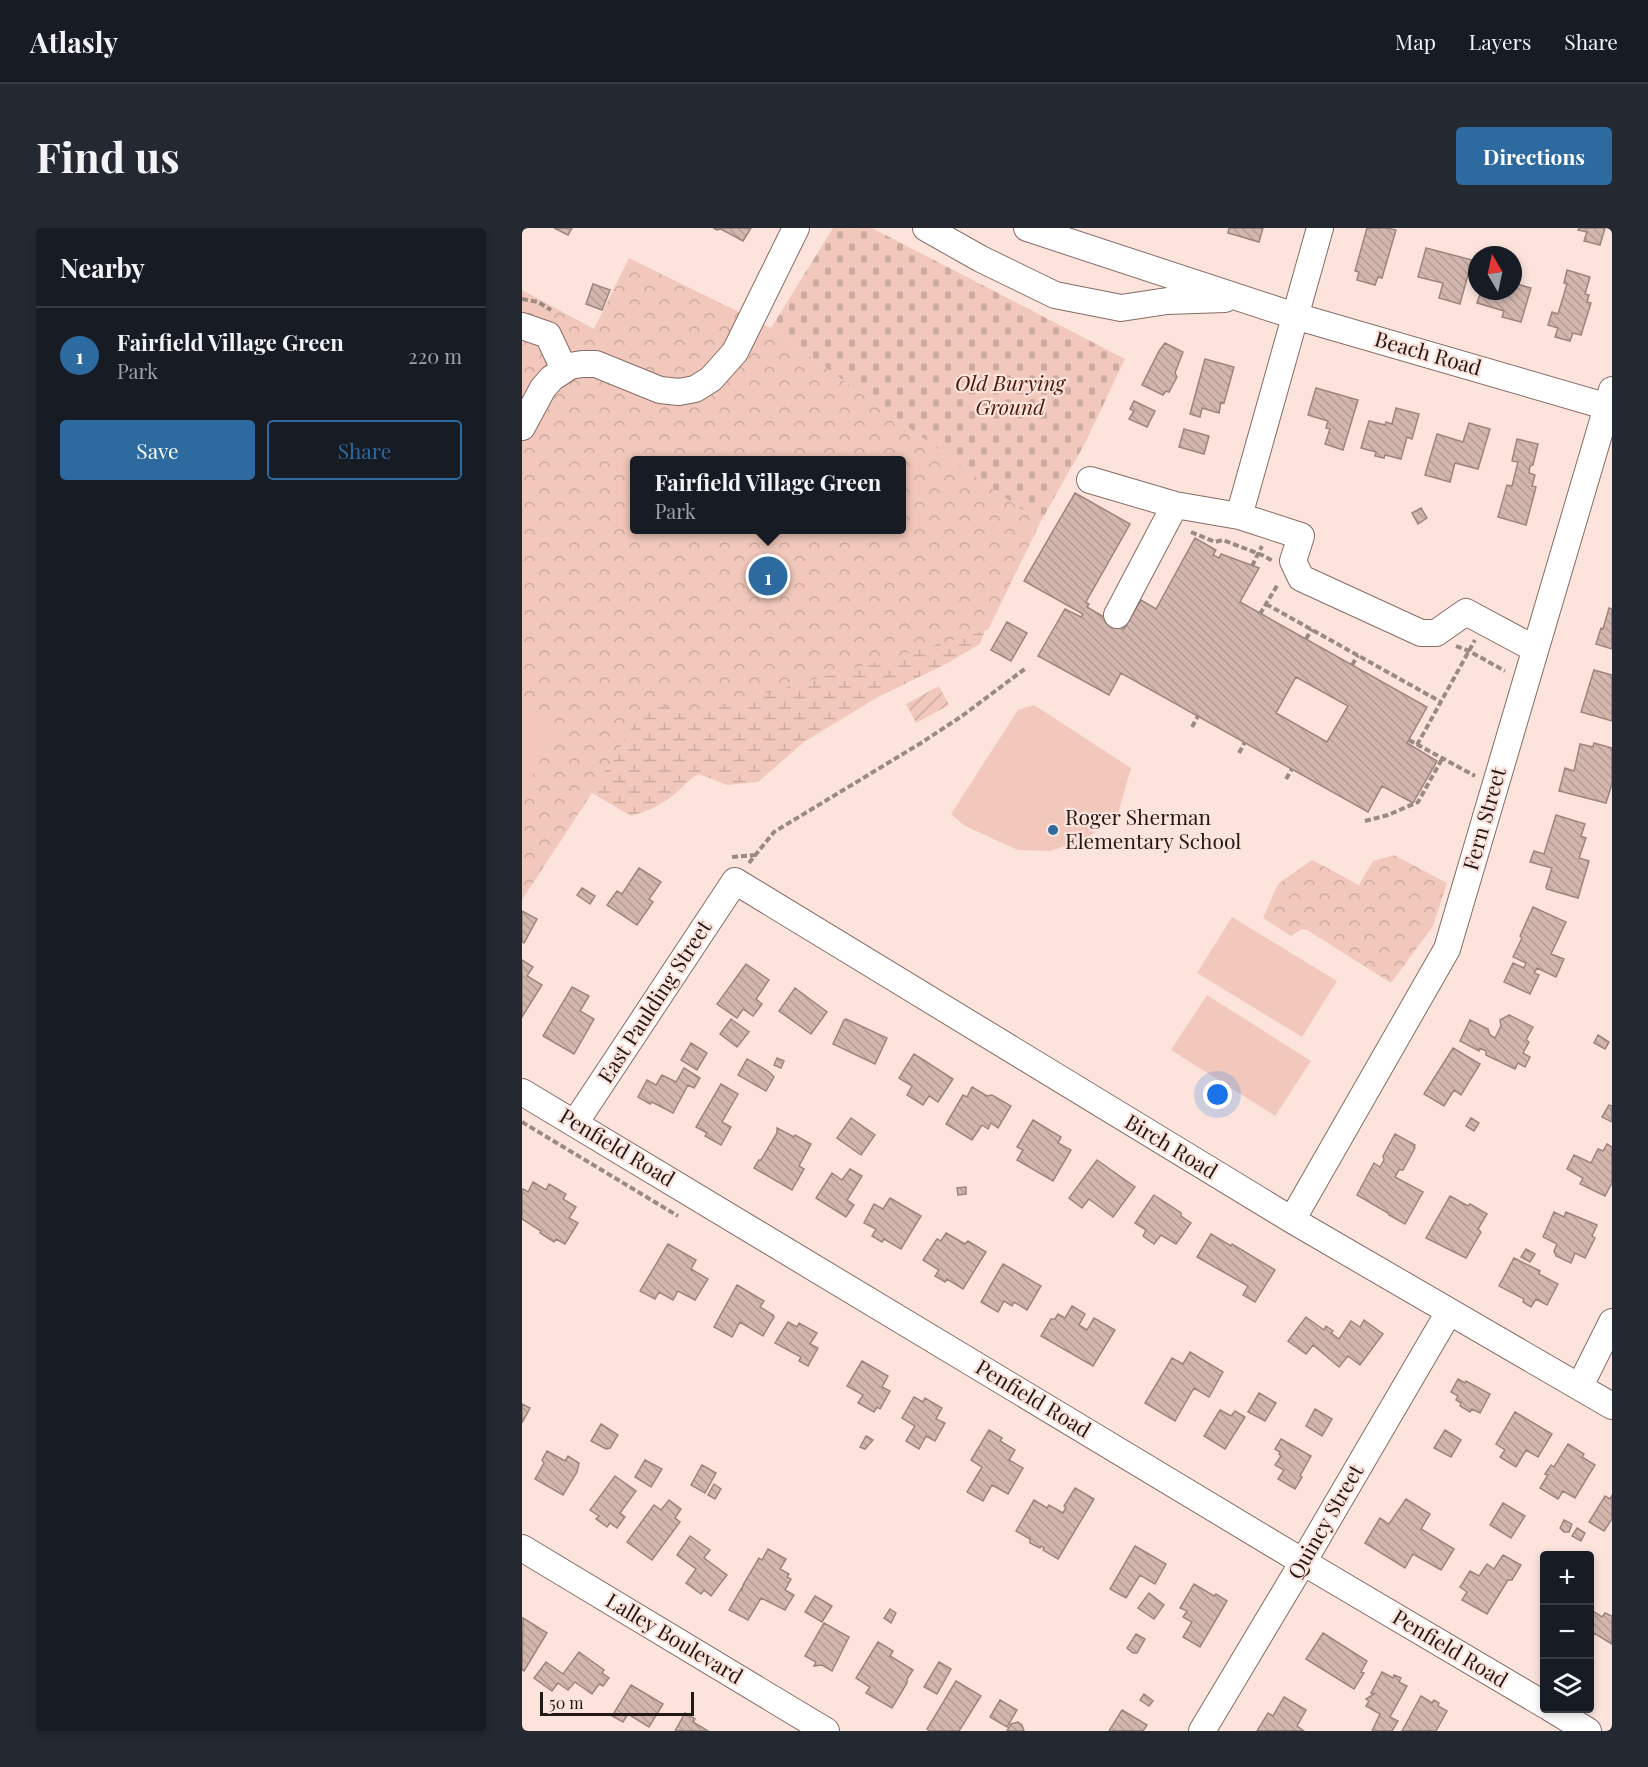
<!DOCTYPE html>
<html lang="en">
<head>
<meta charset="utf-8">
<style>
	body { margin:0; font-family:"Playfair Display",serif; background:#242831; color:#f1f3f6 }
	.controls { position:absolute; right:18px; bottom:18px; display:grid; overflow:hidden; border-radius:6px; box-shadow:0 3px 9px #0003 }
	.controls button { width:54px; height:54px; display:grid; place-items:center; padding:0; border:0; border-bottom:2px solid #363941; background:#171b24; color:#f1f3f6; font:30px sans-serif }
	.compass { position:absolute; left:946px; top:18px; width:54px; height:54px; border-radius:50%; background:#171b24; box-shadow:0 3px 9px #0003; rotate:351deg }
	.scale { position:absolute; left:18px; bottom:15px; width:154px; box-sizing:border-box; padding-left:6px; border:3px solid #221815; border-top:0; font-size:16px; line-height:21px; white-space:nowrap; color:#221815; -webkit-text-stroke:4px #fce4dd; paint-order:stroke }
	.you { position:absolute; left:696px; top:867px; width:21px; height:21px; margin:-15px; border:4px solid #fff; border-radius:50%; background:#1a73e8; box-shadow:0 0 0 9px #1a73e833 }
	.badge { display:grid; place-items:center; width:39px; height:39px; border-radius:50%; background:#2c6aa0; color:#fff; font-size:20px; font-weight:700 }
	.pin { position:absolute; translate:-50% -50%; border:3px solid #fff; box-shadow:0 2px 6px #0006 }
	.popup { position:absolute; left:108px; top:228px; width:276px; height:78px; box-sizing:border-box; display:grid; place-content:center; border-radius:6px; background:#171b24; filter:drop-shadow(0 2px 4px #0005); font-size:20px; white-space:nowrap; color:#9ea1a6 }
	.popup b { font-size:22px; color:#f1f3f6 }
	.popup::after { content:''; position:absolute; left:50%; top:100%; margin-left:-12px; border:12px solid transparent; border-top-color:#171b24 }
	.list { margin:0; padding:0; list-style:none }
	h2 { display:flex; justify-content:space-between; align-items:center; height:78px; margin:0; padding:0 24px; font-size:26px }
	h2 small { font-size:20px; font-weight:400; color:#9ea1a6 }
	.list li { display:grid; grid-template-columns:39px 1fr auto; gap:18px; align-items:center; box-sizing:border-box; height:96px; padding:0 24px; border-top:2px solid #363941 }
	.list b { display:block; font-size:22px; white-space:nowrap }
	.list p { margin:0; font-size:20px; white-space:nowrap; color:#9ea1a6 }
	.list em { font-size:20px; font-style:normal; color:#9ea1a6 }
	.actions { display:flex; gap:12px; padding:18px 24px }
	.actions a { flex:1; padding:14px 0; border:2px solid #2c6aa0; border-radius:6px; text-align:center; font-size:21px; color:#2c6aa0 }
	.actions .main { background:#2c6aa0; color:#fff }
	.icon { flex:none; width:33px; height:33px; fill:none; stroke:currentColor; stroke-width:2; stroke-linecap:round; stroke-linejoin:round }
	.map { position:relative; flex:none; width:1090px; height:1503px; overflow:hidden; border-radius:6px }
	header { display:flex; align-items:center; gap:36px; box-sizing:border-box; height:84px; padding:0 30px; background:#171b24; border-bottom:2px solid #363941 }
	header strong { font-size:28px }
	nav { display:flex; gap:33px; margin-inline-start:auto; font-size:21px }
	.intro { display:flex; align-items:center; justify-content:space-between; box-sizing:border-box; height:144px; padding:0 36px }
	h1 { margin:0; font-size:42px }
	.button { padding:15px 27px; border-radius:6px; background:#2c6aa0; color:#fff; font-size:21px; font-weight:700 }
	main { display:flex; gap:36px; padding:0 36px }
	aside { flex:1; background:#171b24; border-radius:6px; box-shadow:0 3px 9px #0003 }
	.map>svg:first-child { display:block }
	.wetland { fill:url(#wetland-marsh); fill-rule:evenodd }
	.cemetery { fill:url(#cemetery-stones) }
	.park { fill:url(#park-crowns); fill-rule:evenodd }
	.garden { fill:url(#garden-furrows) }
	.pitch { fill:#f1c8bb }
	.building { fill:url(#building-back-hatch); stroke:#9f847c; stroke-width:1.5; fill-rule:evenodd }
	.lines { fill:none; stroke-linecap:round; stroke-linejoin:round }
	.minor-casing { stroke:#866c64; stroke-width:28 }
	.path { stroke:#9b8984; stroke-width:4; stroke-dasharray:6 3; stroke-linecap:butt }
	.minor { stroke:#fff; stroke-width:26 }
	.poi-dot { fill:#2c6aa0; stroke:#fce4dd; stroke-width:2 }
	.labels { text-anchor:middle; stroke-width:4.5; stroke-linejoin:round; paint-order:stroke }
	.street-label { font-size:21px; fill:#221815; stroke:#fce4dd }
	.park-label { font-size:21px; font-style:italic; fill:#4c1908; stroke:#fce4dd }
	.poi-label { font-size:21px; fill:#221815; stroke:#fce4dd; text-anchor:start }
</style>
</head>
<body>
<header>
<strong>Atlasly</strong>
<nav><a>Map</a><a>Layers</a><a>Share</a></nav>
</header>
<div class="intro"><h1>Find us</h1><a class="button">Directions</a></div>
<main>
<aside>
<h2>Nearby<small></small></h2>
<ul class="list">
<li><span class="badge">1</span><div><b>Fairfield Village Green</b><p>Park</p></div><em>220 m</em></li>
</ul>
<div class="actions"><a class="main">Save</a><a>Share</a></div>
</aside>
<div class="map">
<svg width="1090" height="1503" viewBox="0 0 1090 1503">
	<defs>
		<pattern id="wetland-marsh" width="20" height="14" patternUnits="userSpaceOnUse" patternTransform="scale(1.5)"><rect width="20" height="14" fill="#f1c8bb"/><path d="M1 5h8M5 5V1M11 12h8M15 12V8" fill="none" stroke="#ceaba0"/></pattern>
		<pattern id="cemetery-stones" width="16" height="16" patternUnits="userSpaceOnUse" patternTransform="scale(1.5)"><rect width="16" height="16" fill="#f1c8bb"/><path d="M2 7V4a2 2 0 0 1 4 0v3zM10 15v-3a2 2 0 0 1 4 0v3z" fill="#ceaba0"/></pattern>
		<pattern id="park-crowns" width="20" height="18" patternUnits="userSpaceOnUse" patternTransform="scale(1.5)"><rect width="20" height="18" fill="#f1c8bb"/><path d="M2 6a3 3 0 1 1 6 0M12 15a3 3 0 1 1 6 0" fill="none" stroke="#ceaba0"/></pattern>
		<pattern id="garden-furrows" width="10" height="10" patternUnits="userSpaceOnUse" patternTransform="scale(1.5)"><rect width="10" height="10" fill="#f1c8bb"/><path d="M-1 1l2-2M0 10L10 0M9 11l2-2" fill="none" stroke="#ceaba0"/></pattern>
		<pattern id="building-back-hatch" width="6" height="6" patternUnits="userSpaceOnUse" patternTransform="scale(1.5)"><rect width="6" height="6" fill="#d3b7ae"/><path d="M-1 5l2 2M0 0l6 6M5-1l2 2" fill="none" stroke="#b59d95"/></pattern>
	</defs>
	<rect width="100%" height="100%" fill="#fce4dd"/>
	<path class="wetland" d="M222,154L464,267L476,366L458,416L424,436L356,469L282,514L236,554L205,557L177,546C168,550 163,557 155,564C140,577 128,582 109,588L70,565L49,267ZM112,232H380V302H112Z"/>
	<path class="cemetery" d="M311,0H350L603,131L563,215L518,295L249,100Z"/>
	<path class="park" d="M107,30L249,100L518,295L466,402L163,488L128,470L68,568L0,672V62L72,101ZM112,232H380V302H112Z
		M872,627L925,655L911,698L869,755L785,702L780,701L769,708L741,690L756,656L790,632L837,657L851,633Z"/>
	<path class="garden" d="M417,458L427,477L394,495L384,476Z"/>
	<path class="pitch" d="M512,477L609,540L596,586L564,611L528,623L496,622L443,598L429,586L496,482Z
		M0,480L37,500L0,565Z
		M710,689L815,753L780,809L675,745Z
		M685,767L789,833L753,888L649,822Z"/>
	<path class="building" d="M32,0H50L46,7Z
		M191,0H229L221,13L199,1L195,2Z
		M707,0H741L737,14L706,5Z
		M845,0H865L874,2L860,50L856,49L853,57L835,52L837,44L833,43Z
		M1057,0H1083L1078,17L1062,13L1065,4L1056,2Z
		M904,20L950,32L938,76L917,70L921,55L896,49Z
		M1045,42L1068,49L1063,66L1067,67L1065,74L1069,75L1059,107L1051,105L1048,113L1033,109L1036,100L1026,97L1030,84L1036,86L1045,56L1042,55Z
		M991,55L1009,60L999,94L980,89L982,83L955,75L959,63H991Z
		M71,56L88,62L80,82L64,76Z
		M643,115L661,124L653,145L655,149L647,164L644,163L641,167L620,157L637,123Z
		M683,131L712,139L702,175L699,174L697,185L680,180L678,189L668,186Z
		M794,160L836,172L821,222L803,216L808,201L804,200L806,193L786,187Z
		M612,173L633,183L625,199L607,191L612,183L608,181Z
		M874,180L897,186L890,211L885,209L879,231L863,227L862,230L853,228L854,224L839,220L847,193L863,197L864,194L870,196Z
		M947,195L968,201L956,241L933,235L928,254L903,247L915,206L941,214Z
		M662,201L687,208L682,226L657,219Z
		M995,211L1016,216L1011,237L1008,238L1007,245L1013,247L1010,258L1014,259L1004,297L976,289L985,257L990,258L996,234L990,233Z
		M553,265L608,296L564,374L567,376L565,379L602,401L619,372L634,381L673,310L694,322L691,327L697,330L699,326L737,340L718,374L905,479L885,515L915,533L891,575L860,558L846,584L599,445L587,467L516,428L543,381L559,389L561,386L502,353ZM774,449L826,478L805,514L754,485Z
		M899,280L905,290L896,296L890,285Z
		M1087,380L1090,381V421L1074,416L1079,400L1081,401Z
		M485,394L505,405L489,433L469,422Z
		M1072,442L1090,447V493L1059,484Z
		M1072,515L1090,520V556L1084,575L1037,563L1043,540L1052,543L1058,516L1071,519Z
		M1034,587L1063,596L1059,608L1064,610L1057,630L1067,633L1056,670L1025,661L1024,659L1030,640L1008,634L1012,623L1022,626Z
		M117,640L139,654L127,671L131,674L115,697L85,677L95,663L100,666Z
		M60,660L73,668L68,676L55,667Z
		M1011,679L1044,694L1029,726L1042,731L1034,749L1015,740L1012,745L1017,747L1008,766L982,754L991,735L1002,740L1004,735L991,729L1000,710L998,708Z
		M0,683L15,691L2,715L0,714Z
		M0,732L11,739L5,748L20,757L0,789Z
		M224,736L247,752L234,771L240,776L231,788L221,781L215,790L195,776Z
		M50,759L67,768L58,783L72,791L52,826L21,808Z
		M273,760L305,784L289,806L257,783Z
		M987,787L1011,799L1004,812L1007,814L1001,825L1008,829L1003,839L996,835L993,841L964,827V823L958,820L957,823L938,813L948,792L966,801L968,807L973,810L979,798L978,792Z
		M209,791L227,804L215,819L198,806Z
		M324,791L365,810L353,836L311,816L322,792Z
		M1076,807L1087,814L1083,821L1072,815Z
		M169,815L185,825L175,842L159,832Z
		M931,820L958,836L939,867L932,862L922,878L902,866Z
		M392,826L431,851L416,874L407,868L401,877L385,867L390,858L377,850Z
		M255,830L262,833L259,840L252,837Z
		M225,831L246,843L252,849L244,863L216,847Z
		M162,840L178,850L172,860L166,857L151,885L130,874L128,876L116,869L125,852L134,857L140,847L154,854Z
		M199,856L216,866L200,894L209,899L199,917L183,908L185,905L174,899Z
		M450,859L465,868L470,867L489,878L476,900L469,895L466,901L460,897L450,912L424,896L441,867L445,869Z
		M1087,877L1090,878V894L1080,889Z
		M329,890L353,907L339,927L315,910Z
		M949,890L957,895L952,903L944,898Z
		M511,892L539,909L536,915L549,922L531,953L495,932L501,922L495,919Z
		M255,900L272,909L273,907L289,916L277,938L282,941L270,962L232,940L237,932H239L255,905Z
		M873,906L893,917L892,919L893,920L881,942H877L873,949L901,964L883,996L867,987L866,985L835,967L852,935L858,939L862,932L861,928Z
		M1085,916L1090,919V955L1083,968L1058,956L1061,950L1045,941L1052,927L1069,935L1076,921L1081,923Z
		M575,932L613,959L591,989L567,971L560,980L547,970Z
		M328,941L340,948L325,972L332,977L324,989L294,970L310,945L320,952Z
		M11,954L24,962L27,956L44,966L41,971L54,979L47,990L56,995L43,1016L34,1011L32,1014L18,1005L19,1003L0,991V962L1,961L6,964Z
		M444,959V966L436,967L435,960Z
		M632,967L659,985V988L669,995L654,1016L639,1007L632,1016L621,1008L624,1002L613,995Z
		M928,968L946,978L948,976L965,986L956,1001L959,1004L944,1030L904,1010Z
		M368,970L399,988L379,1021L362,1011L360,1014L350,1008L354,1001L342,995L352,976L361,981Z
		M1032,984L1042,989L1044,984L1075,997L1070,1008L1073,1010L1063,1030L1053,1025L1049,1035L1034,1028L1032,1023L1035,1016L1021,1009Z
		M424,1005L443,1016L446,1013L464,1024L441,1061L425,1051L423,1054L413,1048L417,1042L401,1032L415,1011L419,1013Z
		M689,1006L709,1018L710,1016L753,1042L733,1074L721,1067L726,1058L675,1029Z
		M146,1016L174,1032L169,1041L186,1051L173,1072L156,1063L151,1072L137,1064L133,1071L118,1063Z
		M1004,1021L1013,1026L1008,1034L999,1029Z
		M992,1030L1018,1043L1017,1046L1036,1056L1025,1077L1014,1071L1009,1079L1001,1074L1002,1071L977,1058Z
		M481,1036L519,1058L505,1082L492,1074L490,1078L482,1073L476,1084L459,1074Z
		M215,1057L242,1073L238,1079L251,1087L252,1089L241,1108L218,1094L210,1109L192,1099Z
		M550,1078L563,1086L557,1097L565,1102L572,1090L593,1102L571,1138L519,1108L529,1091H533L536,1086L543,1090Z
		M784,1089L802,1102L804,1098L811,1103L809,1105L817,1111L829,1093L838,1099L842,1092L861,1106L838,1137L826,1128L817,1139L791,1117L784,1126L766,1113Z
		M266,1094L275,1099L277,1095L295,1105L288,1116L296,1120L286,1138L277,1133L279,1129L253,1115Z
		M668,1124L701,1144L687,1169L672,1160L653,1193L623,1175L650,1130L661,1136Z
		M340,1133L366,1148L360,1159L368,1163L358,1181L355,1179L352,1184L336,1175L341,1167L325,1158Z
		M936,1151L943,1155L944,1153L968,1166L958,1185L950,1181L948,1184L938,1178L939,1175L934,1172L936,1168L929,1164Z
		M737,1165L754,1175L743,1193L726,1184Z
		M392,1169L401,1174L403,1170L420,1180L414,1191L423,1195L413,1213L404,1208L397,1221L384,1213L393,1198L380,1190Z
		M0,1176L8,1180L0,1195Z
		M793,1181L810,1191L800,1208L784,1198Z
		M698,1182L709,1188L713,1183L723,1189L703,1221L682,1208Z
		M993,1184L1030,1206L1016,1229L1004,1222L994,1239L978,1229L983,1222L974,1216Z
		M79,1196L96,1207L88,1220L84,1221L69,1213Z
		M467,1202L480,1210L478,1213L493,1222L487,1232L501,1240L486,1266L470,1257L461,1273L445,1264L460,1239L449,1232Z
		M923,1202L939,1212L929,1229L912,1220Z
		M344,1208L351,1212L343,1221L338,1219Z
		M759,1211L789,1228L778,1248L780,1249L773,1261L756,1251L762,1242L753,1237L759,1228L757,1226L758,1224L753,1221Z
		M1046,1216L1062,1226L1060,1229L1073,1237L1053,1270L1041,1263L1036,1271L1018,1260L1026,1247L1023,1246L1029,1237L1032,1239Z
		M25,1223L43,1233L46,1228L57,1235L55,1244L41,1267L13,1251L22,1235L20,1232Z
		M123,1232L140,1241L129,1259L113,1249Z
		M180,1237L194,1245L183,1265L169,1257Z
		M93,1248L114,1263L98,1285L103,1289L95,1300L88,1295L85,1299L74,1291L77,1288L68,1282Z
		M192,1256L199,1261L193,1271L186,1267Z
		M553,1260L572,1271L536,1331L521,1322L522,1320L519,1318L518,1320L508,1315V1311L494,1303L512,1272L525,1280L527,1277L541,1285L544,1279L542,1278Z
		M1090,1267V1291L1082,1303L1067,1294L1083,1268L1088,1271Z
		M884,1271L908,1286L899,1301L932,1321L919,1342L891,1326L883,1340L843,1315L858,1290L867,1296Z
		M147,1272L159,1281L153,1290L158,1294L130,1332L105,1314L132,1277L139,1282Z
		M981,1275L1003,1288L989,1310L968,1297Z
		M1042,1292L1050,1296L1047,1304H1042L1038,1300Z
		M1055,1300L1063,1305L1059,1313L1050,1308Z
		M168,1308L188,1322L182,1330L205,1347L189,1368L182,1362L179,1366L164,1355L174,1341L155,1327Z
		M613,1318L644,1336L633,1356L618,1347L604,1370L588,1361Z
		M246,1321L264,1331L258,1341L267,1346L265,1349L269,1351L263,1362L272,1367L263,1382L239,1370L226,1392L207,1382L219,1361L220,1362L221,1357L237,1330L240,1332Z
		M981,1327L999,1337L990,1352H986L965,1386L940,1372L945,1364L938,1359L948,1343L957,1348L965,1336L972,1341Z
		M672,1356L692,1368L694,1366L705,1373L678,1419L661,1409L670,1394L661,1389L665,1383L658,1380Z
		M627,1365L642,1377L632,1391L616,1380Z
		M293,1368L310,1378L300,1394L283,1384Z
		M368,1381L374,1385L369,1395L362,1390Z
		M1069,1382L1080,1389L1083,1385L1090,1388V1416L1072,1405L1068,1413Z
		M1,1390L25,1405L2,1443L0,1442Z
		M302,1395L327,1409L310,1443L300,1437L292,1438L294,1434L283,1428Z
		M801,1405L845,1433L839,1444L842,1445L832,1461L784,1431Z
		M614,1406L623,1411L615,1425H611L605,1420Z
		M356,1414L371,1423L368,1428L391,1442L385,1451V1455L370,1480L344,1465L348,1459L334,1450Z
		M57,1424L82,1442L80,1445L87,1450L81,1458L77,1456L70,1466L53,1454L46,1462L36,1455L30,1463L12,1450L24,1434L41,1446Z
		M417,1434L429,1441L415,1466L402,1459Z
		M860,1444L871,1450L872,1447L879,1450L877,1454L885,1458L868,1489L876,1493L870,1503H850L858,1486L844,1478L847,1473L844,1471L852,1466L849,1465Z
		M434,1453L459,1468L437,1503H408L405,1501Z
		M109,1457L141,1476L127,1499L106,1486L101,1494L90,1488Z
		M622,1466L631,1473L627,1478L618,1472Z
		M899,1468L910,1475L912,1472L917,1475L916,1478L925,1483L914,1503H880Z
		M762,1469L784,1482L775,1498L782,1503H735L746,1485L751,1488Z
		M478,1472L495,1482L485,1499L468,1489Z
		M600,1482L625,1497L621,1503H587Z
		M163,1485L173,1491L171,1494L186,1503H153Z
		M496,1494L500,1497L502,1503H485L489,1496Z"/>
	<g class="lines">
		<defs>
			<path id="minor" d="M404,0L459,31L533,67L599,80L645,73L703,71
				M505,0L773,88L1090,180
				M0,98L26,107L42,141
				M0,199L21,160L30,150L48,138L60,136H74L138,162L157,164L173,161L189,151L213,124L274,0
				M568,252L653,277L717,288L779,308L771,333L779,350L899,405H914L944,384L1013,421
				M717,288L798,0
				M595,387L653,277
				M0,864L781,1334L1023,1477
				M53,895L213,653L770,992L1090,1178
				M770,992L925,721L1090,162
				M1058,1158L1090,1094
				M0,1320L304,1503
				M1028,1480L1066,1503
				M680,1503L781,1334L927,1084"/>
		</defs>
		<use href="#minor" class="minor-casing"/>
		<path class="path" d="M0,71L16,74L29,82
			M669,304L693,314L701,312L740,327L751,333
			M730,338L740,318
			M744,376L919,474
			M738,386L756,356
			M784,411L790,401
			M934,418L947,423L983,443
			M830,437L836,427
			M670,499L676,488
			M887,512L953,548
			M895,517L953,412
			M717,525L723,514
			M764,551L770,541
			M843,593L866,587L896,574L920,531
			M210,629L233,627
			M227,635L252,604L399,515L440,488L504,440
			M0,894L156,988"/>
		<use href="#minor" class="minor"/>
	</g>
	<circle class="poi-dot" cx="531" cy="602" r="6"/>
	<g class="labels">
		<g class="street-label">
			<text transform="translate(906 126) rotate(16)" y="7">Beach Road</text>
			<text transform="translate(963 591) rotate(-74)" y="7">Fern Street</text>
			<text transform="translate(133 774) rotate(-57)" y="7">East Paulding Street</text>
			<text transform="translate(649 919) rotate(31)" y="7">Birch Road</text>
			<text transform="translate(95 920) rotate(31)" y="7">Penfield Road</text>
			<text transform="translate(511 1171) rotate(31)" y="7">Penfield Road</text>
			<text transform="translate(804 1294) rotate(-60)" y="7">Quincy Street</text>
			<text transform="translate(152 1411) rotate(31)" y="7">Lalley Boulevard</text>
			<text transform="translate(928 1421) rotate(31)" y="7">Penfield Road</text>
		</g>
		<g class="park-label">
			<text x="488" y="163">Old Burying<tspan x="488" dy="24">Ground</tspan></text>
		</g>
		<g class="poi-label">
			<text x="543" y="597">Roger Sherman<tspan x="543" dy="24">Elementary School</tspan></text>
		</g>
	</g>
</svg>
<div class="controls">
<button>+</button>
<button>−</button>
<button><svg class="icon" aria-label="layers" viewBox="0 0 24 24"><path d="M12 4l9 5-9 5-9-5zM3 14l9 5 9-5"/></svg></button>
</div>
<svg class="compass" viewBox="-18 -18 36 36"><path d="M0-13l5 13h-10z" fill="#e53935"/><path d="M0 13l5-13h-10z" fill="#9ea1a6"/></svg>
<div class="scale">50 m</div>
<div class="you"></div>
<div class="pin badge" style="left:246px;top:348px">1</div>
<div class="popup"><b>Fairfield Village Green</b>Park</div>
</div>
</main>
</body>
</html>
